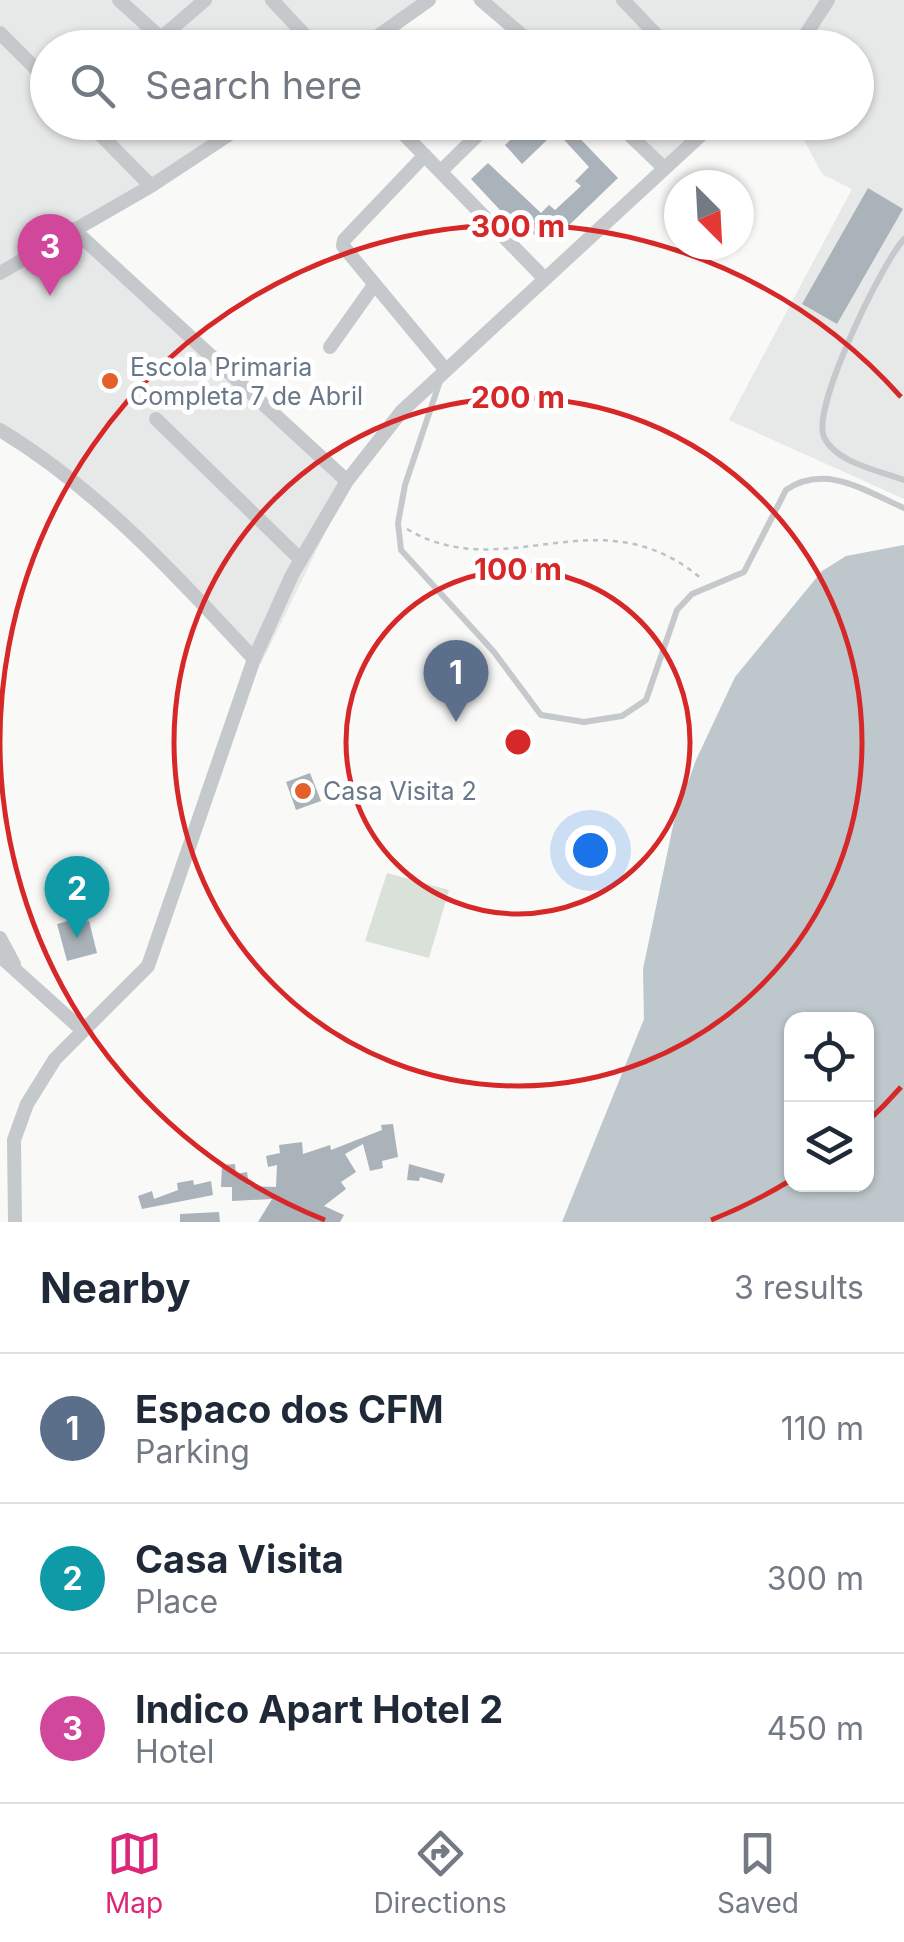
<!DOCTYPE html>
<html lang="en">
<head>
<meta charset="utf-8">
<style>
	body { margin:0; font-family:Inter,sans-serif; background:#f6f6f7; color:#1f2937 }
	.controls { position:absolute; right:30px; bottom:30px; display:grid; overflow:hidden; border-radius:20px; box-shadow:0 2px 8px #0004 }
	.controls button { width:90px; height:90px; display:grid; place-items:center; padding:0; border:0; border-bottom:2px solid #e0e1e3; background:#fff; color:#1f2937; font:50px sans-serif }
	.compass { position:absolute; left:664px; top:170px; width:90px; height:90px; border-radius:50%; background:#fff; box-shadow:0 2px 8px #0004; rotate:156deg }
	.you { position:absolute; left:590px; top:850px; width:35px; height:35px; margin:-25px; border:8px solid #fff; border-radius:50%; background:#1a73e8; box-shadow:0 0 0 15px #1a73e833 }
	.badge { display:grid; place-items:center; width:65px; height:65px; border-radius:50%; background:#db2777; color:#fff; font-size:32px; font-weight:700 }
	.pin { position:absolute; translate:-50% -82px; filter:drop-shadow(0 2px 5px #0008) }
	.pin::after { content:''; position:absolute; top:52px; width:35px; height:30px; background:inherit; clip-path:polygon(0 0,100% 0,50% 100%) }
	.list { margin:0; padding:0; list-style:none }
	h2 { display:flex; justify-content:space-between; align-items:center; height:130px; margin:0; padding:0 40px; font-size:42px }
	h2 small { font-size:32px; font-weight:400; color:#747a83 }
	.list li { display:grid; grid-template-columns:65px 1fr auto; gap:30px; align-items:center; box-sizing:border-box; height:150px; padding:0 40px; border-top:2px solid #e0e1e3 }
	.list b { display:block; font-size:38px; white-space:nowrap }
	.list p { margin:0; font-size:32px; white-space:nowrap; color:#747a83 }
	.list em { font-size:32px; font-style:normal; color:#747a83 }
	.icon { flex:none; width:55px; height:55px; fill:none; stroke:currentColor; stroke-width:2; stroke-linecap:round; stroke-linejoin:round }
	.map { position:relative; flex:none; width:904px; height:1222px; overflow:hidden }
	.search { position:absolute; background:#fff; box-shadow:0 2px 8px #0004; left:30px; right:30px; top:30px; height:110px; display:flex; align-items:center; gap:25px; box-sizing:border-box; padding:0 35px; border-radius:55px; color:#747a83; font-size:38px }
	.sheet { height:580px; background:#fff }
	nav { display:flex; justify-content:space-around; align-items:center; box-sizing:border-box; height:140px; border-top:2px solid #e0e1e3; background:#fff; font-size:28px; color:#747a83 }
	nav a { display:grid; justify-items:center; gap:5px }
	nav .on { color:#db2777 }
	.map>svg:first-child { display:block }
	.built { fill:#e7e8e8 }
	.green { fill:#dae1d8 }
	.water { fill:#bdc7cc; fill-rule:evenodd }
	.building { fill:#abb3ba }
	.lines { fill:none; stroke-linecap:round; stroke-linejoin:round }
	.path { stroke:#bfc1c4; stroke-width:2.5; stroke-dasharray:5 5; stroke-linecap:butt }
	.lane { stroke:#c5c9cc; stroke-width:6 }
	.street { stroke:#c5c9cc; stroke-width:14 }
	.ring { fill:none; stroke:#d62828; stroke-width:5 }
	.poi-dot { fill:#e55f2b; stroke:#fff; stroke-width:4 }
	.labels { text-anchor:middle; stroke-width:10; stroke-linejoin:round; paint-order:stroke }
	.poi-label { font-size:25px; fill:#687888; stroke:#fff; text-anchor:start }
	.centre { fill:#d62828; stroke:#fff; stroke-width:5 }
	.ring-label { font-size:30px; text-anchor:middle; font-weight:bold; fill:#d62828; stroke:#fff; stroke-width:10; stroke-linejoin:round; paint-order:stroke }
</style>
</head>
<body>
<div class="map">
<svg width="904" height="1222" viewBox="0 0 904 1222">
	<rect width="100%" height="100%" fill="#f9f9f7"/>
	<path class="built" d="M0,0H421L350,47L48,48V122L238,123L76,228L349,484L261,664L153,546L0,431Z
		M472,0H904V499L729,420L852,189L822,174L795,123L856,122V48L532,47Z
		M618,123H723L666,166Z"/>
	<path class="green" d="M387,873L449,890L429,958L365,941Z"/>
	<path class="water" d="M904,545V1222H562L644,1019L643,969L674,821L696,760L735,677L822,571L846,556ZM792,1019H866V1184H792Z"/>
	<path class="building" d="M529,122L547,140L522,164L505,145Z
		M565,123L618,178L564,230L559,225L541,242L519,218L513,224L471,179L488,163L541,213L549,205L555,210L581,186L575,181L589,167L556,131Z
		M868,188L903,209L837,324L802,304Z
		M310,773L321,801L296,810L286,782Z
		M75,919L77,924L89,921L97,953L67,961L57,924Z
		M393,1124L398,1157L382,1161L383,1168L370,1171L363,1144L345,1154L356,1172L341,1182L346,1189L324,1206L344,1215L340,1222H258L272,1199L232,1201V1187H221L222,1165L235,1164L236,1174L247,1172L249,1186L276,1187L277,1165L268,1167L266,1156L280,1153L279,1145L302,1142L303,1154L330,1145L331,1150L382,1130L381,1125Z
		M409,1164L445,1174L442,1183L420,1177L419,1181L407,1180Z
		M193,1180L194,1185L211,1181L213,1195L142,1209L138,1196L152,1191L154,1199L178,1190L177,1183Z
		M219,1212L220,1222H180V1214Z"/>
	<g class="lines">
		<path class="path" d="M407,529C506,588 600,491 703,580"/>
		<path class="lane" d="M904,239C882,263 811,408 824,437C836,463 880,471 904,480
			M440,381L405,485L398,523L401,550L494,652L541,715L584,722L622,716L646,700L677,610L692,594L744,572L786,490C825,463 865,491 904,508"/>
		<path class="street" d="M119,0L161,38L205,0
			M272,0L317,48
			M481,0L537,48
			M623,0L669,48
			M0,33L48,81
			M361,48L429,0
			M797,48L828,0
			M88,122L151,186
			M392,122L544,278
			M616,122L663,167
			M425,155L344,240L343,246L445,369
			M441,171L491,122
			M73,229L347,481
			M0,273L151,186L248,122
			M330,347L374,285
			M156,419L300,559
			M0,430C98,489 177,576 254,659
			M0,938L14,964
			M0,956L81,1029
			M15,1222L14,1140L27,1104L55,1059L148,966L254,659L292,575L347,481L401,412L715,122"/>
	</g>
	<g class="ring">
		<circle cx="518" cy="742" r="172"/>
		<circle cx="518" cy="742" r="344"/>
		<path d="M901 1087A516 516 0 0 1 867 1122M791 1180A516 516 0 0 1 711 1220M325 1220A516 516 0 1 1 901 397"/>
	</g>
	<g class="poi-dot">
		<circle cx="110" cy="381" r="10"/>
		<circle cx="303" cy="791" r="10"/>
	</g>
	<g class="labels">
		<g class="poi-label">
			<text x="130" y="376">Escola Primaria<tspan x="130" dy="29">Completa 7 de Abril</tspan></text>
			<text x="323" y="800">Casa Visita 2</text>
		</g>
	</g>
	<circle cx="518" cy="742" r="15" class="centre"/>
	<g class="ring-label">
		<text x="518" y="237">300 m</text>
		<text x="518" y="408">200 m</text>
		<text x="518" y="580">100 m</text>
	</g>
</svg>
<div class="controls">
<button><svg class="icon" aria-label="locate" viewBox="0 0 24 24"><circle cx="12" cy="12" r="6"/><path d="M12 2v4M12 18v4M2 12h4M18 12h4"/></svg></button>
<button><svg class="icon" aria-label="layers" viewBox="0 0 24 24"><path d="M12 4l9 5-9 5-9-5zM3 14l9 5 9-5"/></svg></button>
</div>
<svg class="compass" viewBox="-18 -18 36 36"><path d="M0-13l5 13h-10z" fill="#e53935"/><path d="M0 13l5-13h-10z" fill="#747a83"/></svg>
<div class="you"></div>
<div class="pin badge" style="left:456px;top:722px;background:#5c6f8a">1</div>
<div class="pin badge" style="left:77px;top:938px;background:#0f9aa8">2</div>
<div class="pin badge" style="left:50px;top:296px;background:#d1479c">3</div>
<div class="search"><svg class="icon" aria-label="search" viewBox="0 0 24 24"><circle cx="10" cy="10" r="6"/><path d="M15 15l6 6"/></svg>Search here</div>
</div>
<section class="sheet">
<h2>Nearby<small>3 results</small></h2>
<ul class="list">
<li><span class="badge" style="background:#5c6f8a">1</span><div><b>Espaco dos CFM</b><p>Parking</p></div><em>110 m</em></li>
<li><span class="badge" style="background:#0f9aa8">2</span><div><b>Casa Visita</b><p>Place</p></div><em>300 m</em></li>
<li><span class="badge" style="background:#d1479c">3</span><div><b>Indico Apart Hotel 2</b><p>Hotel</p></div><em>450 m</em></li>
</ul>
</section>
<nav>
<a class="on"><svg class="icon" aria-label="map" viewBox="0 0 24 24"><path d="M3 6l6-2 6 2 6-2v14l-6 2-6-2-6 2zM9 4v14M15 6v14"/></svg>Map</a>
<a><svg class="icon" aria-label="directions" viewBox="0 0 24 24"><path d="M12 3l9 9-9 9-9-9zM9 14v-3h6M13 9l2 2-2 2"/></svg>Directions</a>
<a><svg class="icon" aria-label="saved" viewBox="0 0 24 24"><path d="M7 4h10v16l-5-4-5 4z"/></svg>Saved</a>
</nav>
</body>
</html>
